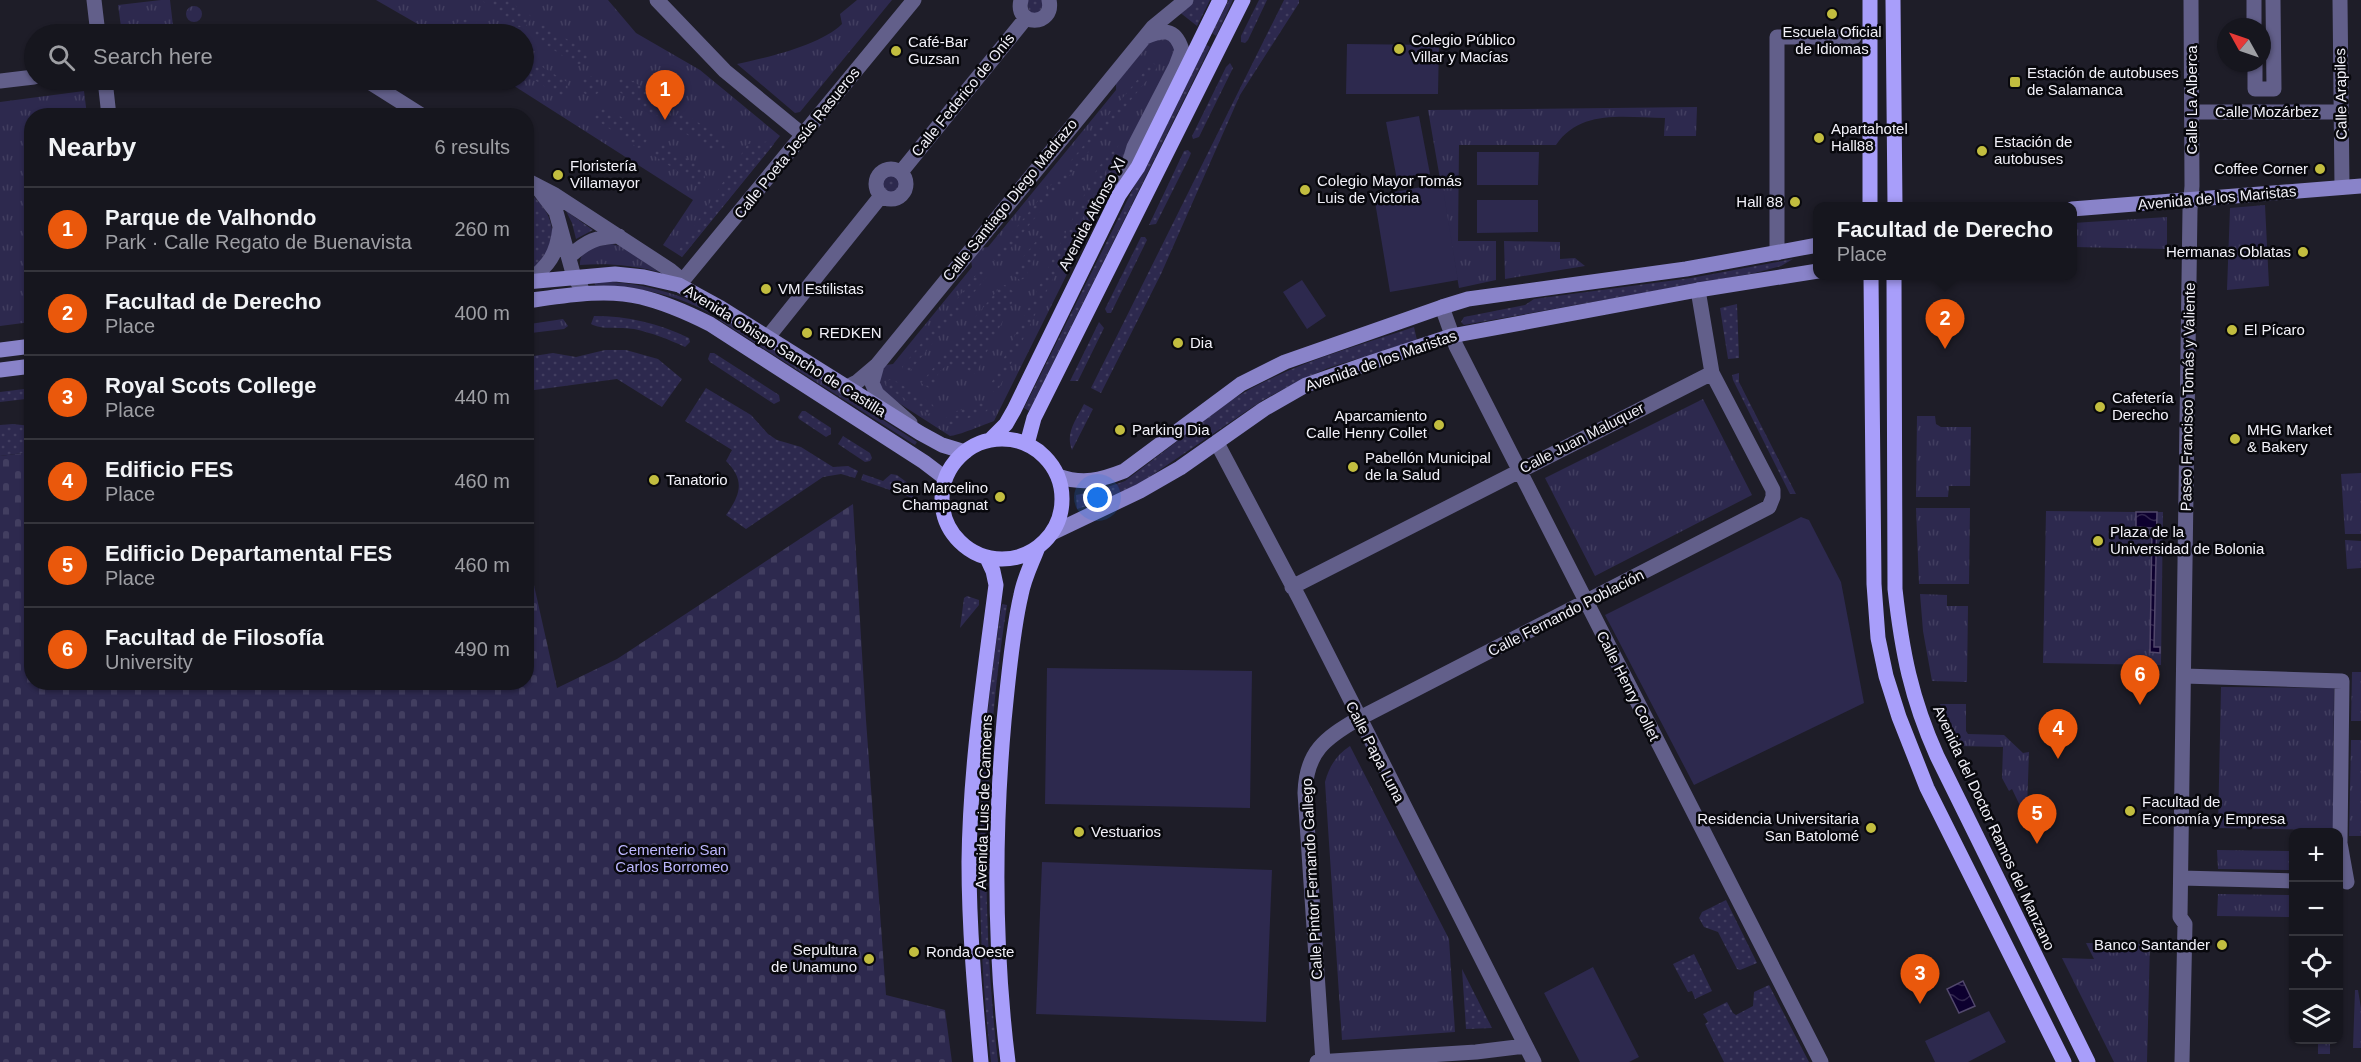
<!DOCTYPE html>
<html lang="en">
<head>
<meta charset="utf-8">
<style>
	body { margin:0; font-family:Helvetica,sans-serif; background:#1f1f27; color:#f1f3f6 }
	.controls { position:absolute; right:18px; bottom:18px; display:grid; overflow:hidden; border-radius:12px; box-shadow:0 2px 4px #0004 }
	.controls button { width:54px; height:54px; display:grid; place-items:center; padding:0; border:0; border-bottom:2px solid #35353c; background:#16161e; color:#f1f3f6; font:30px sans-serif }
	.compass { position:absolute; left:2217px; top:18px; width:54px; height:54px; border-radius:50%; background:#16161e; box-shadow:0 2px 4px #0004; rotate:310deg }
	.you { position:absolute; left:1098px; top:498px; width:21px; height:21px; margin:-15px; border:4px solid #fff; border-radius:50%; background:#1a73e8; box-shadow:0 0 0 9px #1a73e833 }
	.badge { display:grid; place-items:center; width:39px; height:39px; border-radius:50%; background:#ea580c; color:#fff; font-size:20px; font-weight:700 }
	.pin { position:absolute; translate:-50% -50px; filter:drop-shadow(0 2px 3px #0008) }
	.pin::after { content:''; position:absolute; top:32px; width:21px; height:18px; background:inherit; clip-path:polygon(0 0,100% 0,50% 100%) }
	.popup { position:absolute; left:1813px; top:202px; width:264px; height:78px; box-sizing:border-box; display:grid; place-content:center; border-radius:12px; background:#16161e; filter:drop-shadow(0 2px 4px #0005); font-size:20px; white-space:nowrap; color:#9e9fa4 }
	.popup b { font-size:22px; color:#f1f3f6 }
	.popup::after { content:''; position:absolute; left:50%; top:100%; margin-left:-12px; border:12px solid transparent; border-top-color:#16161e }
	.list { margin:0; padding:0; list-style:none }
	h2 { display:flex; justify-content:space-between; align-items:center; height:78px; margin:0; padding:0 24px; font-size:26px }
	h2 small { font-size:20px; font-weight:400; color:#9e9fa4 }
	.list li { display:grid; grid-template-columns:39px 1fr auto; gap:18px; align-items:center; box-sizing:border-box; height:84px; padding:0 24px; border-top:2px solid #35353c }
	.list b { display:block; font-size:22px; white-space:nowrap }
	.list p { margin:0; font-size:20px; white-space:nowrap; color:#9e9fa4 }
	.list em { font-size:20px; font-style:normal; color:#9e9fa4 }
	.icon { flex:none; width:33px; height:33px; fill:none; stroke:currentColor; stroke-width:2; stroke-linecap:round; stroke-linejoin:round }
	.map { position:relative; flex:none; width:2361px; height:1062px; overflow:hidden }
	.search { position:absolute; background:#16161e; box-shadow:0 2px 4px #0004; left:24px; top:24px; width:510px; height:66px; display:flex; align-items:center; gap:15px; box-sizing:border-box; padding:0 21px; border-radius:33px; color:#9e9fa4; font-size:22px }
	.panel { position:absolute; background:#16161e; box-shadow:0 2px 4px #0004; left:24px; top:108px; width:510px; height:582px; border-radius:24px }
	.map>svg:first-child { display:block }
	.grass { fill:url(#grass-tufts) }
	.cemetery { fill:url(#cemetery-stones) }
	.garden { fill:url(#garden-dots) }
	.pitch { fill:#2d294e }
	.water { fill:url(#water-waves); stroke:#52486c; stroke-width:1.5 }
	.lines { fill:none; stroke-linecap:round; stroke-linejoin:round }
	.street { stroke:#625f8a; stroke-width:15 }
	.secondary { stroke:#8983c9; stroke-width:15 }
	.primary { stroke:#a89efa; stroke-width:15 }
	.poi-dot { fill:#c2bd3f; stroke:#08080d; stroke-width:2 }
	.labels { text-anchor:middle; stroke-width:5; stroke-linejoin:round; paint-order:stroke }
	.poi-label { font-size:15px; fill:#f2f1f9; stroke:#08080d; text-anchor:start }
	.street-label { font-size:15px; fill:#f2f1f9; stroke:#08080d }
	.park-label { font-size:15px; fill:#bcb6fd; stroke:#08080d }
</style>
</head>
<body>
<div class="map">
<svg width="2361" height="1062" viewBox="0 0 2361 1062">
	<defs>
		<pattern id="grass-tufts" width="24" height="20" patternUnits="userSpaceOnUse" patternTransform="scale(1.5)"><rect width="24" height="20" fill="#2d294e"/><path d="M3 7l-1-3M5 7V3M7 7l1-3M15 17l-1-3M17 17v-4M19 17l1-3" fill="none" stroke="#423e60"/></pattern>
		<pattern id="cemetery-stones" width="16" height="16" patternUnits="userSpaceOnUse" patternTransform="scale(1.5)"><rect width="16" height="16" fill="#2d294e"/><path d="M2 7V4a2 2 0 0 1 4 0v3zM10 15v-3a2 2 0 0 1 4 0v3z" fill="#423e60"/></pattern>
		<pattern id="garden-dots" width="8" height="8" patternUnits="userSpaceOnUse" patternTransform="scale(1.5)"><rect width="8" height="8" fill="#2d294e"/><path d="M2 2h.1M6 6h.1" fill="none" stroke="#423e60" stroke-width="1.8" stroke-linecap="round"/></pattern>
		<pattern id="water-waves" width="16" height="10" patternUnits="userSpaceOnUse" patternTransform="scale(1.5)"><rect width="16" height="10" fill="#0d002f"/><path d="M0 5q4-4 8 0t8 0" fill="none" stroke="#31264e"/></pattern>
	</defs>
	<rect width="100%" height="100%" fill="#1e1d28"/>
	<path class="grass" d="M161,0H170L174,34H122L118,5Z
		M376,0H608L636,33L700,70L780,136L682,257L663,245L693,200L505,80H524V34H435Z
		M857,0H892L800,112L795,113L737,64C766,58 821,45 842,24L840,14Z
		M186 14a8 8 0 1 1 16 0a8 8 0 1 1-16 0Z
		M1165,38L1174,45L1175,57L994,421C986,424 957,436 950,436L880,391L876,379L886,365L893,364L972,267L971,260L981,248L988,247L1116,90V83L1150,41Z
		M84,91L87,115L32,116L31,322L0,326V102Z
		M1697,107L1696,136H1664L1665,118C1627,118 1581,108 1556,145H1459L1458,241H1496V280L1459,288L1428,110Z
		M2265,205L2269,286L2227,290L2230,208Z
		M2167,217V249L2073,247V223Z
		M1504,241L1560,242V259L1575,258L1585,266L1505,279Z
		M612,244L623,247L659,272C632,265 607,263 580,265C579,247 598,246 612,244Z
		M594,281C637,282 673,291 711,310L710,313C673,293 636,287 595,285Z
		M722,316L917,442L915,445L719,320Z
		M563,319L568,326L564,329L531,333L530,324Z
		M1703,399L1752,495L1595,576L1545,478Z
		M1917,416H1935L1936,424L1941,427H1971L1970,486H1949L1948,497H1916Z
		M2361,473V534H2345L2341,474Z
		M1916,508H1970L1969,584H1919Z
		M2046,511L2136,512V527L2152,528L2150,652L2159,653L2154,647L2157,512H2163L2161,665L2043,663Z
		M2345,540L2361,541V568L2347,569Z
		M1920,594L1947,595V606H1968L1967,682L1932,681L1923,631Z
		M2352,672H2361V721H2351Z
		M2221,687L2334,688L2333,830L2218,828Z
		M1940,704H1966V731L1968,734L2004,735L2023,753L2029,752L2027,809L2022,810L2012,789L2009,791L2002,778L2003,747L1956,746Z
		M2351,740H2361V836H2349Z
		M1350,746L1449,939L1455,1032L1342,1040L1325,782C1329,767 1336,755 1350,746Z
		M2217,850L2293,851V870L2218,869Z
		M2218,894L2293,895V917L2217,916Z
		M2086,943L2150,944L2147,1062H2114L2062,958L2094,959Z
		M2355,990H2358L2361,1008V1048H2353Z
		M2318,1040H2330V1054H2318Z"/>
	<path class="cemetery" d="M31,452L32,682H526L527,554L557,688L617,659L853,504L866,720L886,995L945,1010L952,1062H0V456Z"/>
	<path class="garden" d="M481,0H507L530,15L531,19L525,27H519Z
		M1027,0H1043L1041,13H1029Z
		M1194,0H1210L1197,26L1178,11Z
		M1229,0H1233L1216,36L1212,33Z
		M1259,0H1267L1248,40L1245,43L1241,42V36Z
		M1284,0H1299V3L1240,95L1161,274L1101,393L1091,388Z
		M469,18L494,34H464L454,28L458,22Z
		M541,25L546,26L592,55L589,61L577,65L537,39L535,33Z
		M1205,44L1210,47L1029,411L1024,408Z
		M524,56L567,82L568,94L564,99L524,73Z
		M1152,62L1157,66L1156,69L1000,261L995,262L992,257L996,252Z
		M1230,63L1233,68L1199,137L1193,139L1192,136L1226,67Z
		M620,73L668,104V108L663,116H656L618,91L617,78Z
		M581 86a10 10 0 1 1 20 0a10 10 0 1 1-20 0Z
		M606,107L647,134L649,137L643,147L638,148L592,117L596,111Z
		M678,113H684L729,143L726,148L714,152L674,126L673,121Z
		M1122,138L999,388L994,392L991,390V384L1097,169Z
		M771,141L774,144L682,257L677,253L746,147L748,144Z
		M661,143L704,169L705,181L702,187L653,155V153Z
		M1188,150L1191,153L1189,158L1156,224L1149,225L1184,151Z
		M881 184a10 10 0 1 1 20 0a10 10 0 1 1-20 0Z
		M533,196C560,220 559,253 527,272V207Z
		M566,211L593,230L576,239L572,223Z
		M1043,233L1044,239L1026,276L1023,279L1020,280L1013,275V269Z
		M1141,237H1145L1147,240L1111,313H1107L1105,309Z
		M1793,259L1781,266L1755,273L1464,325L1461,322L1464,317L1525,305L1534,299L1691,278Z
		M981,269H986L989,274L910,371L905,374L902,372L903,366Z
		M1005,285L1015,293V297L977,371L974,374C970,372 966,368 961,366C943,360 933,376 935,392L921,383L1001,286Z
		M1737,304L1739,358L1728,359L1720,308Z
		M594,316C628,316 658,323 689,338L690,342L685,347C668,339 652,333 634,329C621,327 601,330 591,324Z
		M1099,322L1104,328L1078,381H1070Z
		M1414,327L1417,340L1328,368L1301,380L1263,400L1142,482L1106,500L1099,490L1125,481L1230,401C1286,365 1352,348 1414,327Z
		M605,350H626L658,359L682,379L662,407L617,379L527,391V357L553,353L576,357Z
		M710,353H714L779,395L780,401L774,404L710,362L708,359Z
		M1739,373V382L1796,494H1790L1733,380L1732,375Z
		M889,380H894L932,404L935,408L933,412L928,414L888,388L886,384Z
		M706,388L751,415L768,434L777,440L801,447L833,467L848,466L858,471L855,478L841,474L823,477L746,529L726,515C741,494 745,480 726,461L732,450L685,421Z
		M24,389L29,392L26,399L0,402V392Z
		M983,402L989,407L987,411L950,425L946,423L945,420L948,415Z
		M1084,404L1093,409L1072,450C1065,433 1076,420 1084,404Z
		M802,411H805L831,428V434L826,437L799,419L798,417Z
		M13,424L31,426V452L0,456V425Z
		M843,436L870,453L872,458L870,461L865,462L838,444Z
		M863,474L883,481L891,474L897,475L913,487V498L861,480Z
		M1086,493L1093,504L1077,509L1076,495Z
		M967,596L979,600V605L960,628L964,598Z
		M1002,604L1007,605C983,759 980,907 998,1062H991C973,909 977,756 1002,604Z
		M1726,900L1757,963L1740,970L1737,969L1718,932L1704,927L1699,918L1702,912Z
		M1694,954L1712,991L1695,999L1692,991L1688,992L1673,964Z
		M1462,969L1492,1028L1466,1029Z
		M1769,985L1809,1062H1724L1705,1024L1708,1022L1703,1014L1727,1002L1733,1013L1736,1015L1753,1006L1754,992Z"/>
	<path class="pitch" d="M1347,44L1439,45L1438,94H1346Z
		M1419,116L1430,174L1397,180L1386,122Z
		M1477,152H1539L1538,185H1477Z
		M1442,183L1458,280L1390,292L1374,196Z
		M1477,200H1538V232L1477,233Z
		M1302,280L1326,316L1307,329L1283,292Z
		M1801,517L1809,520L1841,582L1864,703L1694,785L1605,615Z
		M1047,668L1252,671L1250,808L1045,804Z
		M1042,862L1272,870L1266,1022L1036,1014Z
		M1593,967L1639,1057L1629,1062H1580L1544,993Z
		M1989,1011L2006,1042L1968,1062H1935L1925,1041Z"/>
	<path class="water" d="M2136,512H2157L2154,647H2160V653L2150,652L2152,528L2136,527Z
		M1963,981L1975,1006L1959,1013L1947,989Z"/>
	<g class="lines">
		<path class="street" d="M94,0L98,34
			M657,0L725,71L803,135
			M1021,0C1014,27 1055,27 1049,0
			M2254,0V27
			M2340,0L2342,187
			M2255,63V89H2274L2273,0
			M105,80L109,116
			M366,80L423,116
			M0,81L34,77
			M2192,112H2341
			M876 184a15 15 0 1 1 30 0a15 15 0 1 1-30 0Z
			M901,172L1026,18
			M526,180L555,195L670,270L676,275L679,285
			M537,187L556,212L574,277L581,287
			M1122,187L1134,147L1176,66L1182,50C1175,27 1162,30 1145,37
			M1777,253V37H1854
			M570,256C587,241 596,237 619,236
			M528,282C549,265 557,255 560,227
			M679,285L914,0
			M1442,307L1456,346L1821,1062
			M768,337L881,196
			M877,365L872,383L877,394L910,423
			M845,388L857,382L877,365L1153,27L1186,0
			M1217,443L1299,598L1534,1062
			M1292,587L1712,373
			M2184,676L2342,681L2340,843L2347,882
			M2181,878L2294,881
			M1317,1062L1476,1052L1525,1046
			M1323,1062L1305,793C1306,752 1325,738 1358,719L1769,507L1773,497V490L1712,373L1698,290
			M2182,1062L2185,924L2180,917L2190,210L2192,186L2191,0"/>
		<path class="secondary" d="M2072,209L2361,186
			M526,282L615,274L644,277L679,285L721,308L920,433L942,445L965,452
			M526,301C563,296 605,288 641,297C666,303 688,313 710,324L924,462L945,478
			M0,350L32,346
			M0,370L32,366
			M1058,476C1083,485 1101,480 1124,471L1241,384L1285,362L1442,307L1468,299L1686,269L1818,245
			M1052,533L1140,491L1180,468L1264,409L1306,385L1366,364L1451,336L1698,290L1818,271"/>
		<path class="primary" d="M1870,0V206
			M1893,0L1895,206
			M1871,276L1874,584L1878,638L1886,676L1899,717L1927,788L2064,1062
			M1894,276L1895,589C1902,652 1911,698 1937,756L2088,1062
			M942 499a60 60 0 1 1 120 0a60 60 0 1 1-120 0Z
			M990,440L1006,424L1014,410L1119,195L1138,167L1220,0
			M1027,444L1034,418L1243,0
			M981,1062C975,995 969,929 969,862C970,769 984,677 996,585L993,571L987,558
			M1008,1062C994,949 994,834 1004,721C1008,682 1012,633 1021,595C1024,578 1032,563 1038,547"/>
	</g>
	<g class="poi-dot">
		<circle cx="1832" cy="14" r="6"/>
		<circle cx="1399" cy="49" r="6"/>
		<circle cx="896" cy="51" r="6"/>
		<rect x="2009" y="76" width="12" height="12" rx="3"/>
		<circle cx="1819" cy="138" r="6"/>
		<circle cx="1982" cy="151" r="6"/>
		<circle cx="2320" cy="169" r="6"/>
		<circle cx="558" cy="175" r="6"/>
		<circle cx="1305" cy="190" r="6"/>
		<circle cx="1795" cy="202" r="6"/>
		<circle cx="2303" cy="252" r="6"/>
		<circle cx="766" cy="289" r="6"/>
		<circle cx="2232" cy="330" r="6"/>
		<circle cx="807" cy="333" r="6"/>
		<circle cx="1178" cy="343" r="6"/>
		<circle cx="2100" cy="407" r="6"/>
		<circle cx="1439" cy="425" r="6"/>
		<circle cx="1120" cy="430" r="6"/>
		<circle cx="2235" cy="439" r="6"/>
		<circle cx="1353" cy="467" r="6"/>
		<circle cx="654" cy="480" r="6"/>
		<circle cx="1000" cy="497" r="6"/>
		<circle cx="2098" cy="541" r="6"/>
		<circle cx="2130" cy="811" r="6"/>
		<circle cx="1871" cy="828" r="6"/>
		<circle cx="1079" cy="832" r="6"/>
		<circle cx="2222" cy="945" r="6"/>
		<circle cx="914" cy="952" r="6"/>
		<circle cx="869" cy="959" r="6"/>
	</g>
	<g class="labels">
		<g class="poi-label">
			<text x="1832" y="37" text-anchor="middle">Escuela Oficial<tspan x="1832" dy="17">de Idiomas</tspan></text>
			<text x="1411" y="45">Colegio Público<tspan x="1411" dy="17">Villar y Macías</tspan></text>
			<text x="908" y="47">Café-Bar<tspan x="908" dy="17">Guzsan</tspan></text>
			<text x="2027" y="78">Estación de autobuses<tspan x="2027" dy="17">de Salamanca</tspan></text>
			<text x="1831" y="134">Apartahotel<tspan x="1831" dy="17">Hall88</tspan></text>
			<text x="1994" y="147">Estación de<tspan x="1994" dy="17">autobuses</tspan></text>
			<text x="570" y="171">Floristería<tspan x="570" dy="17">Villamayor</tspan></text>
			<text x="2308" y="174" text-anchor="end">Coffee Corner</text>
			<text x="1317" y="186">Colegio Mayor Tomás<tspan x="1317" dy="17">Luis de Victoria</tspan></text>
			<text x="1783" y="207" text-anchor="end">Hall 88</text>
			<text x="2291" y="257" text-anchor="end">Hermanas Oblatas</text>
			<text x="778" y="294">VM Estilistas</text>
			<text x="2244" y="335">El Pícaro</text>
			<text x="819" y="338">REDKEN</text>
			<text x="1190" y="348">Dia</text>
			<text x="2112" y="403">Cafetería<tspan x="2112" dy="17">Derecho</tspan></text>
			<text x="1427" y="421" text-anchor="end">Aparcamiento<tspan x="1427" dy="17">Calle Henry Collet</tspan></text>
			<text x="1132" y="435">Parking Dia</text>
			<text x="2247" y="435">MHG Market<tspan x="2247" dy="17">&amp; Bakery</tspan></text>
			<text x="1365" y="463">Pabellón Municipal<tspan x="1365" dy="17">de la Salud</tspan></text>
			<text x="666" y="485">Tanatorio</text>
			<text x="988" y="493" text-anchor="end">San Marcelino<tspan x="988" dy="17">Champagnat</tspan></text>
			<text x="2110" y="537">Plaza de la<tspan x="2110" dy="17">Universidad de Bolonia</tspan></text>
			<text x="2142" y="807">Facultad de<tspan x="2142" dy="17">Economía y Empresa</tspan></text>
			<text x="1859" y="824" text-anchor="end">Residencia Universitaria<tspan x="1859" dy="17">San Batolomé</tspan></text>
			<text x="1091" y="837">Vestuarios</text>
			<text x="2210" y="950" text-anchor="end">Banco Santander</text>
			<text x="857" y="955" text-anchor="end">Sepultura<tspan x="857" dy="17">de Unamuno</tspan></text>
			<text x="926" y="957">Ronda Oeste</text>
		</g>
		<g class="street-label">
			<text transform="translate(2341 94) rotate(-91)" y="5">Calle Arapiles</text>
			<text transform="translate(963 95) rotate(-51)" y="5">Calle Federico de Onís</text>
			<text transform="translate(2192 100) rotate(-90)" y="5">Calle La Alberca</text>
			<text x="2267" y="117">Calle Mozárbez</text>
			<text transform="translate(797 143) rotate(-51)" y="5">Calle Poeta Jesús Rasueros</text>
			<text transform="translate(2217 198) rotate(-5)" y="5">Avenida de los Maristas</text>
			<text transform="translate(1010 200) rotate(-51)" y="5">Calle Santiago Diego Madrazo</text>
			<text transform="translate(1092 214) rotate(-62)" y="5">Avenida Alfonso XI</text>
			<text transform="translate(785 351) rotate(32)" y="5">Avenida Obispo Sancho de Castilla</text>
			<text transform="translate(1381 361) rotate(-19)" y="5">Avenida de los Maristas</text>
			<text transform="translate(2188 397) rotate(-89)" y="5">Paseo Francisco Tomás y Valiente</text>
			<text transform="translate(1582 438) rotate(-27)" y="5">Calle Juan Maluquer</text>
			<text transform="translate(1566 613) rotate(-27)" y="5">Calle Fernando Población</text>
			<text transform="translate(1628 686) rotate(63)" y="5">Calle Henry Collet</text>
			<text transform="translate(1375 752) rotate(63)" y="5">Calle Papa Luna</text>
			<text transform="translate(984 802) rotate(-88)" y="5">Avenida Luis de Camoens</text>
			<text transform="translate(1994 828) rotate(65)" y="5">Avenida del Doctor Ramos del Manzano</text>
			<text transform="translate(1312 879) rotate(-93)" y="5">Calle Pintor Fernando Gallego</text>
		</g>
		<g class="park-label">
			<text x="672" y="855">Cementerio San<tspan x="672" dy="17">Carlos Borromeo</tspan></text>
		</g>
	</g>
</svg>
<div class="controls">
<button>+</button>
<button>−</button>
<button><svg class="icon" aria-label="locate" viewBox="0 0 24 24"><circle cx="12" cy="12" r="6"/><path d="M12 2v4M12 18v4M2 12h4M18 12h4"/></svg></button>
<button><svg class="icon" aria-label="layers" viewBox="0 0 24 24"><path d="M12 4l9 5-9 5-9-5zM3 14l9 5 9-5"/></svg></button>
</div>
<svg class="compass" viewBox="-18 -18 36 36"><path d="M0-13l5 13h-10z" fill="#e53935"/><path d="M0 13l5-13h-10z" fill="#9e9fa4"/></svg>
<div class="you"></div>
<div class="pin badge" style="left:665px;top:120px">1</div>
<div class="pin badge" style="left:1945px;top:349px">2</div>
<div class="popup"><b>Facultad de Derecho</b>Place</div>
<div class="pin badge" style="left:1920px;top:1004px">3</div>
<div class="pin badge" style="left:2058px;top:759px">4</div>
<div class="pin badge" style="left:2037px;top:844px">5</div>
<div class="pin badge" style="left:2140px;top:705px">6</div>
<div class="search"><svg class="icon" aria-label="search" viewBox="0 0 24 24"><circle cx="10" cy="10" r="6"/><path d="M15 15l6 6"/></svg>Search here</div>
<section class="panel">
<h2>Nearby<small>6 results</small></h2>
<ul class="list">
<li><span class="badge">1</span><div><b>Parque de Valhondo</b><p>Park · Calle Regato de Buenavista</p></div><em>260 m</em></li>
<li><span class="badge">2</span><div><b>Facultad de Derecho</b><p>Place</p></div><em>400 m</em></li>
<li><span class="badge">3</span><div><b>Royal Scots College</b><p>Place</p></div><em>440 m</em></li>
<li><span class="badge">4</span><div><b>Edificio FES</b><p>Place</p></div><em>460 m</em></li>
<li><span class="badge">5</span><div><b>Edificio Departamental FES</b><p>Place</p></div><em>460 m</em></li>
<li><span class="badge">6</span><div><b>Facultad de Filosofía</b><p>University</p></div><em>490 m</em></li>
</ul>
</section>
</div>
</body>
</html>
